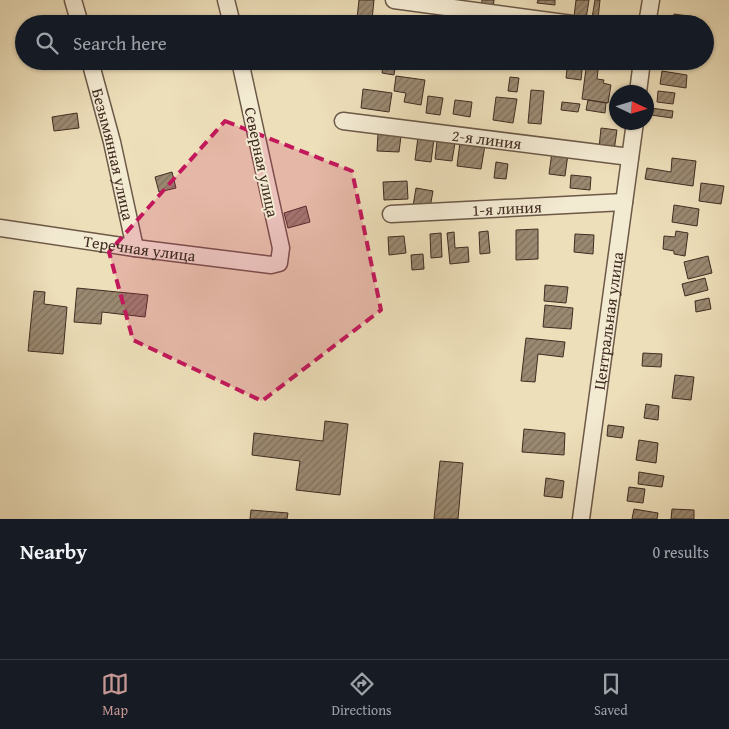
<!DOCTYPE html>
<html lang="en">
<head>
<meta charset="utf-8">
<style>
	body { margin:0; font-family:"Gentium Book Plus",serif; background:#20242c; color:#f1f3f6 }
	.compass { position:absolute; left:609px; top:85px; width:45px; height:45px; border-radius:50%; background:#171b24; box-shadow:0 1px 4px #0004; rotate:94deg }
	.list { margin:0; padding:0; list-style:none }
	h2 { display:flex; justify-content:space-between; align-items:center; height:65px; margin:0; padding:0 20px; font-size:21px }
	h2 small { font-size:16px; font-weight:400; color:#9ea1a6 }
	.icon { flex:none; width:28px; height:28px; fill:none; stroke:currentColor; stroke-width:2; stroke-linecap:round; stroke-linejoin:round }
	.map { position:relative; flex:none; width:729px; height:519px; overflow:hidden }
	.search { position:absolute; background:#171b24; box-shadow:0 1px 4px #0004; left:15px; right:15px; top:15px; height:55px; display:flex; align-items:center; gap:12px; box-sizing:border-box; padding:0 18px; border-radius:28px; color:#9ea1a6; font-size:19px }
	.sheet { height:140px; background:#171b24 }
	nav { display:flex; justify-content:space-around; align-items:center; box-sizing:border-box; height:70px; border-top:1px solid #363941; background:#171b24; font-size:14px; color:#9ea1a6 }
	nav a { display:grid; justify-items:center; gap:2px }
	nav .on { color:#c59692 }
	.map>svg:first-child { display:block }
	.building { fill:url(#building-hatch); stroke:#412c22 }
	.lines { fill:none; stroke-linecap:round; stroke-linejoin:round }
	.minor-casing { stroke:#6c5948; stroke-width:19 }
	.minor { stroke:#f3ead2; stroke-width:16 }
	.marked { fill:#c2185b; fill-opacity:0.2; stroke:#c2185b; stroke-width:4; stroke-dasharray:10 6; stroke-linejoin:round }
	.labels { text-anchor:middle; stroke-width:4; stroke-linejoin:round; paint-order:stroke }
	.street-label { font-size:16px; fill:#412c22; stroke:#f3ead2 }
</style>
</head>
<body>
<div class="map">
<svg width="729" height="519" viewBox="0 0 729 519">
	<defs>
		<pattern id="building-hatch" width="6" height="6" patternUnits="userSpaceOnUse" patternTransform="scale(1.25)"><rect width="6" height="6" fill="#9a8971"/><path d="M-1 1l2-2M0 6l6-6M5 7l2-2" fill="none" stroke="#7f705c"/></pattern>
	</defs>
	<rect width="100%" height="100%" fill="#eddfba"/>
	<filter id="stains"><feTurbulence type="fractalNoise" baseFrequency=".004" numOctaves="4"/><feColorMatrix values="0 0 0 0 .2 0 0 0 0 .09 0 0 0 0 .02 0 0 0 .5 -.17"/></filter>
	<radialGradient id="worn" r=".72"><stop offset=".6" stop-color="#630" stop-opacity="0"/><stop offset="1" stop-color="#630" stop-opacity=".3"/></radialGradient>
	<path class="building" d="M359,0H374L372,20L357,18Z
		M482,0H494L493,9L481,7Z
		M538,0H555V5L537,3Z
		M576,0H589L586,19L574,17Z
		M595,0H600L598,19L592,18Z
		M674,14L696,17L695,24H672Z
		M384,61H396L394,75L382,73Z
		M568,61H583L581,80L566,78Z
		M587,61H628V66L599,62L597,79L604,80L603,83L611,85L608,103L582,99Z
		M662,71L687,75L686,88L660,84Z
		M396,76L425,80L421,105L404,102L406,93L394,91Z
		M510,77L519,78L517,92L508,91Z
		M363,89L392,93L389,112L361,108Z
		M531,90L544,91L541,124L528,123Z
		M658,91L675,93L673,104L657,102Z
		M428,96L443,98L440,115L426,113Z
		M496,97L517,99L513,123L493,120Z
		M455,100L472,102L470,117L453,114Z
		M588,100L606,103L605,113L586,110Z
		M562,102L580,104L578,112L561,110Z
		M651,108L673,111L672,118L651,115Z
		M77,113L79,128L54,131L52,117Z
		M601,128L617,130L614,151L599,148Z
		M378,133L401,136L399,152L377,151Z
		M418,137L434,139L431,162L415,160Z
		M437,141L455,143L452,161L435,159Z
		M460,142L485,145L481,169L457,166Z
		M552,152L568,154L565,176L549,174Z
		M672,158L696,161L693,186L645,179L647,168L671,172Z
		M496,162L508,164L506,179L494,178Z
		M172,172L176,188L159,192L155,177Z
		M571,175L591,177L590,190L570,188Z
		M407,181L408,199L384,200L383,182Z
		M701,183L724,186L721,204L699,201Z
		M416,188L433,191L430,208L413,206Z
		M674,205L699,209L697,226L672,222Z
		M306,206L310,222L288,228L284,213Z
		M538,229V259L516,260V230Z
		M488,231L490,253L480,254L479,232Z
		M676,231L688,233L685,256L674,254V251L663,249L664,236L675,237Z
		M454,232L455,248L468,247L469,262L450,264L447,233Z
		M441,233L442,257L431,258L430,234Z
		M575,234L594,235L593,254L574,252Z
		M404,236L406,253L389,255L388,237Z
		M423,254L424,269L412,270L411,255Z
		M708,256L712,273L688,279L684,262Z
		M705,278L708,290L685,296L682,284Z
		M545,285L568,287L566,303L544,301Z
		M77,288L148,295L145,317L102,312L101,324L74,322Z
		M34,291L45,292L44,304L67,307L63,354L28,351Z
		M709,298L711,309L696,312L695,301Z
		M545,305L573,308L571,329L543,327Z
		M526,338L565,342L563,357L538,354L535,382L521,381Z
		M643,353L662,354L661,367L642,366Z
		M675,375L694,377L691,400L672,398Z
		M646,404L659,406L658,420L644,418Z
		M325,421L348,424L340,495L296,490L300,461L252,455L254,433L323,441Z
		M608,425L624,427L622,438L607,436Z
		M524,429L565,433L564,455L522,452Z
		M639,440L658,443L656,463L636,460Z
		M440,461L463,463L458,519H434Z
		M639,472L664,476L662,487L638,484Z
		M546,478L564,481L562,498L544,496Z
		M629,487L645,489L643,503L627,501Z
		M634,509L658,513L657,519H632Z
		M672,509L694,510V519H671Z
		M251,510L288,513L287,519H250Z"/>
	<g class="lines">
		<defs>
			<g id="minor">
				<path d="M73,0L80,24"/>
				<path d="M226,0L232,24"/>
				<path d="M394,0L572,24"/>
				<path d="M647,24L651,0"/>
				<path id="s1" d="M90,61L112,142L135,248"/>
				<path d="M638,92L642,61"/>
				<path id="s2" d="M343,121L630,157"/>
				<path id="s3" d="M391,214L624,202"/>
				<path id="s4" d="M0,228L135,248L271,265L279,263L281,248L240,61"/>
				<path id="s5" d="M581,519L635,122"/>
			</g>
		</defs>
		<use href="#minor" class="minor-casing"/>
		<use href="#minor" class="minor"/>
	</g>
	<path class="marked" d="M225,121L352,171L381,310L262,401L133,340L109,252Z"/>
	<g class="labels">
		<g class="street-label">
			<text dy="6" stroke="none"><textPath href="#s2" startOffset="145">2-я линия</textPath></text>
			<text dy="6" stroke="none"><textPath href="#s1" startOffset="96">Безымянная улица</textPath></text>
			<text transform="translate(262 162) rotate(78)" y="6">Северная улица</text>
			<text dy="6" stroke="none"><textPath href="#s3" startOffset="116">1-я линия</textPath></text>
			<text dy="6" stroke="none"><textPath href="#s4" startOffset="141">Теречная улица</textPath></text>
			<text dy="6" stroke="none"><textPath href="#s5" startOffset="200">Центральная улица</textPath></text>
		</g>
	</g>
	<rect width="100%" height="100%" filter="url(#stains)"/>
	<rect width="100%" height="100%" fill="url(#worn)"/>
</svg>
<svg class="compass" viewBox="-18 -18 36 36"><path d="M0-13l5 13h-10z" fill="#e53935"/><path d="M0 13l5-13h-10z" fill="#9ea1a6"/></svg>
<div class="search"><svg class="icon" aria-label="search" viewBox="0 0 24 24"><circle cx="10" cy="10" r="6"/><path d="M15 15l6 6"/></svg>Search here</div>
</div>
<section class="sheet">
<h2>Nearby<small>0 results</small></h2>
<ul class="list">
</ul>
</section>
<nav>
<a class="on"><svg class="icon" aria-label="map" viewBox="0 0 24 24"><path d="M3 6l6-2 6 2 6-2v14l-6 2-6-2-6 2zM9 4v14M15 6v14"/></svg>Map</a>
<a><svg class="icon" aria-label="directions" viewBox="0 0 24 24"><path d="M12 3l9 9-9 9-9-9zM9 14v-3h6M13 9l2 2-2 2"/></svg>Directions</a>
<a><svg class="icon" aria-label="saved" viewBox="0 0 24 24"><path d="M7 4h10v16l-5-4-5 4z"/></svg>Saved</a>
</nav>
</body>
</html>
